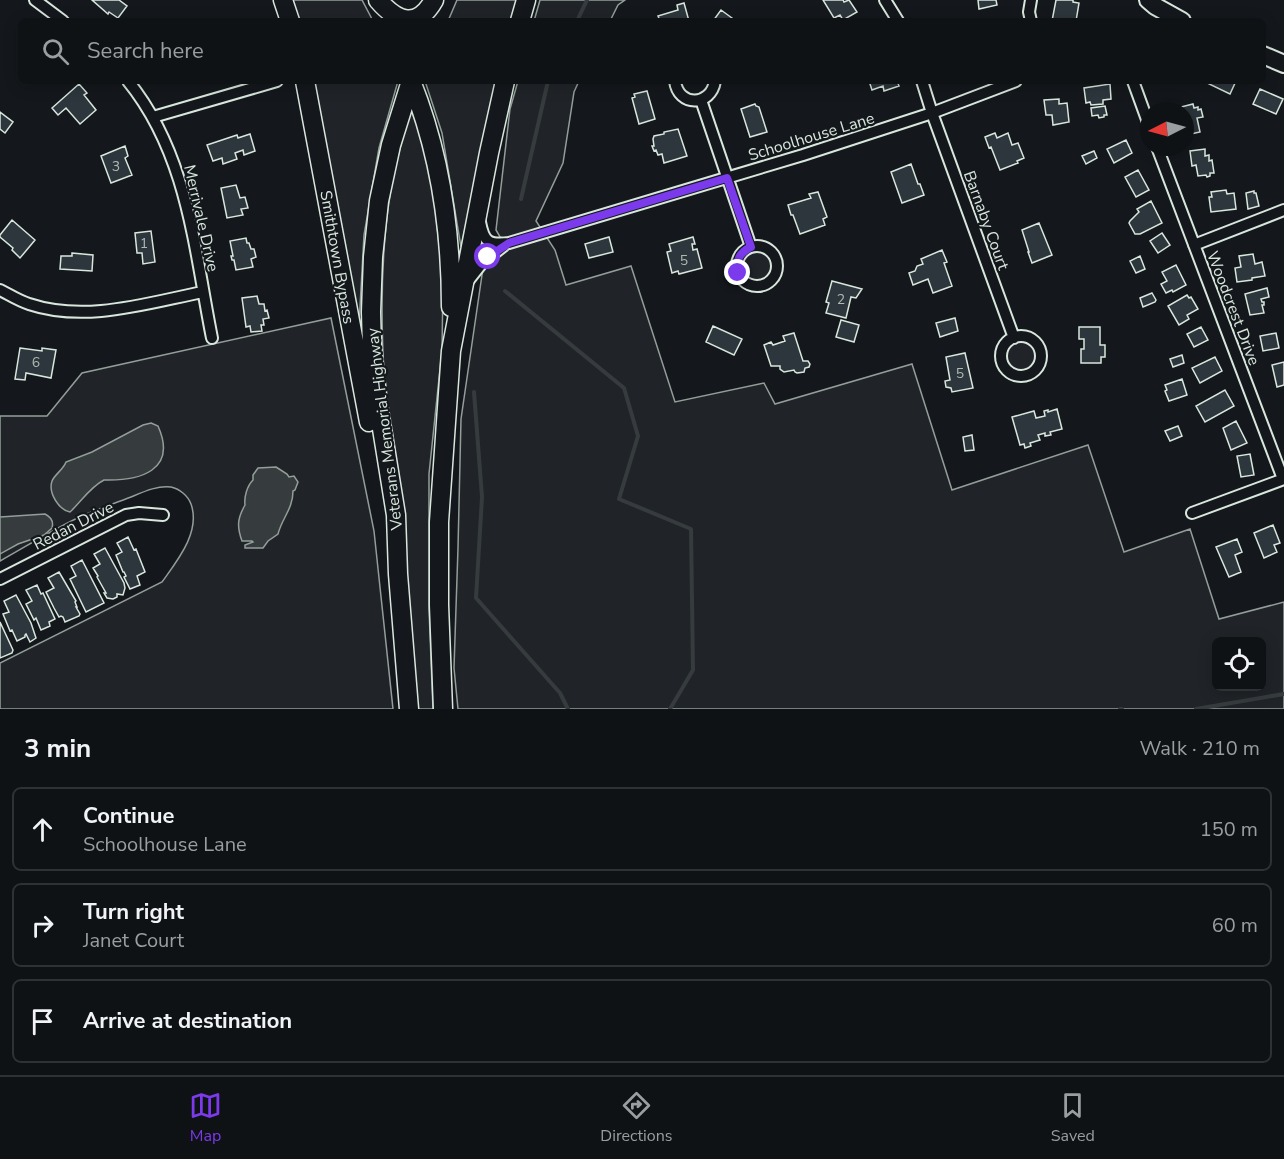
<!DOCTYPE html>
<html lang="en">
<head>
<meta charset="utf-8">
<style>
	body { margin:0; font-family:"Nunito Sans",sans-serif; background:#181b1e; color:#f1f3f6 }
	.controls { position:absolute; right:18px; bottom:18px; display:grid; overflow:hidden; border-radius:9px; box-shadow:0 3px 15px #0003 }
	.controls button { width:54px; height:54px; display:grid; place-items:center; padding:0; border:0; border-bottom:2px solid #2f3234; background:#0f1215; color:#f1f3f6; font:30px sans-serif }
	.compass { position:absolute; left:1140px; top:102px; width:54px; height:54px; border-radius:50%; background:#0f1215; box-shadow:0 3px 15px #0003; rotate:264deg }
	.stop { position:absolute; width:18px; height:18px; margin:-14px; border:4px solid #7c3aed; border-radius:50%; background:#fff }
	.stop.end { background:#7c3aed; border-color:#fff; box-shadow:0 2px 6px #0008 }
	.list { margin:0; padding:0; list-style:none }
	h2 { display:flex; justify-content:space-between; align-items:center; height:78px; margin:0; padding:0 24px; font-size:26px }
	h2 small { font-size:20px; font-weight:400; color:#9b9ea0 }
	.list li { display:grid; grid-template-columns:39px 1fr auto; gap:18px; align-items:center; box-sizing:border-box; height:84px; margin:0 12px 12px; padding:0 12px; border:2px solid #2f3234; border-radius:9px }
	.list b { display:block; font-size:22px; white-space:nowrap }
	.list p { margin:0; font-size:20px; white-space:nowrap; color:#9b9ea0 }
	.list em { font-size:20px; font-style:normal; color:#9b9ea0 }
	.icon { flex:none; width:33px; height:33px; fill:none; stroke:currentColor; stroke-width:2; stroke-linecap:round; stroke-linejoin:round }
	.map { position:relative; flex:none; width:1284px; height:709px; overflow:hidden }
	.search { position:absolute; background:#0f1215; box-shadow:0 3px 15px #0003; left:18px; right:18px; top:18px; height:66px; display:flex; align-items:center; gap:15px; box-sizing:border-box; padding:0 21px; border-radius:9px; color:#9b9ea0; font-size:22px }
	.sheet { height:366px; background:#0f1215 }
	nav { display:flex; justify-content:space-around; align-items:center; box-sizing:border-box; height:84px; border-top:2px solid #2f3234; background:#0f1215; font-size:16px; color:#9b9ea0 }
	nav a { display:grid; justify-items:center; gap:3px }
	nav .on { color:#7c3aed }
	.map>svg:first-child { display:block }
	.green { fill:#202428; stroke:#939e99; stroke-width:1.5; fill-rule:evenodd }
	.water { fill:#363b3e; stroke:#939e99; stroke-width:1.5 }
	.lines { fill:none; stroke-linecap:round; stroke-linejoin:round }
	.stream { stroke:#363b3e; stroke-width:4 }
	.building { fill:#2c363c; stroke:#d8e6dc; stroke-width:1.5 }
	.street-casing { stroke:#d8e6dc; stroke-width:14 }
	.primary-casing { stroke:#d8e6dc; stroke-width:20 }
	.highway-casing { stroke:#d8e6dc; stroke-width:21 }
	.street { stroke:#14181c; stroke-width:10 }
	.primary { stroke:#14181c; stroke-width:16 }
	.highway { stroke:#14181c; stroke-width:18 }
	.route { stroke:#7c3aed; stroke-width:8 }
	.labels { text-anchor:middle; stroke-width:4.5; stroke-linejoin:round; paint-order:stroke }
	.number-label { font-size:14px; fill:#adbab4 }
	.street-label { font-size:16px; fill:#d8e6dc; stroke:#14181c }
</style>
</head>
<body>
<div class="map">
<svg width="1284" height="709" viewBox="0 0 1284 709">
	<rect width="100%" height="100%" fill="#14181c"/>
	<path class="green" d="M289,0H362L373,21H295Z
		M457,0H517L511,21H448Z
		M540,0H625L618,5L610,21H534Z
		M311,81H398L379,148L364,235L359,325Z
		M425,81H498L461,247L442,133Z
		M518,81H579L574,92L563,163L536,221L555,250L566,285L631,266L675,402L764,383L775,404L912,364L952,490L1088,445L1124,552L1190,529L1219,619L1284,602V709H458L454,668L458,548L461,419L483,268L506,247L496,230L510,109ZM1216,642H1262V686H1216Z
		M412,102L433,188L443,282L442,350L429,474V609L433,709H416C409,636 401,564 394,491C384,393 375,293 390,195C395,164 404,133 412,102Z
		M741 265a16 16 0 1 1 32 0a16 16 0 1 1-32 0Z
		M331,318L374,531L393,709H0V663L162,582C177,561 201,532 191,504C188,496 180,489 171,487C158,485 143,492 131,497C116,503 100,508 84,515C57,527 27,546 0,561V416H47L82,373Z
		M1005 356a16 16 0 1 1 32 0a16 16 0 1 1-32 0Z"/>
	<path class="water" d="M151,423L158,426C178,471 139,481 104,480C90,487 81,502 70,512C59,510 48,493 52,481C55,474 63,470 66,462L92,452L143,425Z
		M276,467L287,474L289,477L294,476L298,482L295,490L293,491C293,509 282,518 278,534L268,541L263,548H245V545L253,542L252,541H242C237,527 237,519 245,505C244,497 247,486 253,480V475L258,468Z
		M45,514C51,517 54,521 52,528L44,535L18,544L0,554V517Z"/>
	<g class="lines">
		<path class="stream" d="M577,21L587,0
			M521,199L548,81
			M505,291L624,388L638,436L619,499L691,529L693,670L670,709
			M474,392L482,497L476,598L560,693L568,709
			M1120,709H1122
			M1196,709L1284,694"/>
	</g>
	<path class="building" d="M92,0H119L127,6L118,18L109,12L108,14Z
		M823,0H843L844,2L849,0L857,12L843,20L840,15L834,18Z
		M978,0H996L997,5L979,9Z
		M1056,0H1073V2L1079,3L1076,21H1052Z
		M684,3L689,21H660L658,16L678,10L677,5Z
		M721,10L736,21H713Z
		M869,81H897L899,86L884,91L883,86L872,90Z
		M1208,81H1236L1230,94L1207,83Z
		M79,84L87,93L84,95L96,110L80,124L66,108L58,115L52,108Z
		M1110,84L1111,99L1103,100V104L1091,105L1090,102L1086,103L1084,88Z
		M1260,89L1283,99L1276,114L1253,104Z
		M647,91L655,119L639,124L632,98L635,97L634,94Z
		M1059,99V104L1067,103L1069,122L1053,125L1052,115H1046L1044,100Z
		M755,104L756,106L759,107L767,132L750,137L741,109Z
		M1193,104L1194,108L1198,107V110L1201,109L1203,117L1197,118L1200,132L1186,135L1185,111H1173V109Z
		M1105,106L1107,115H1104V117L1099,118L1098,115L1092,116L1091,108Z
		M0,112L13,122L5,133L0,129Z
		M678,129L687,156L664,163L662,154L658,155L656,150L654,151L652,146H654L653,139L654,136L664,134V132Z
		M995,133L997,138L1008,133L1012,145L1018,143L1024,158L1017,161L1018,163L1000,170L991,147L989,148L985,137Z
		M250,134L255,151L244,155L243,150L235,153L237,159L223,164L222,158L213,161L207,145L237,135L238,138Z
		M1126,140L1132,153L1114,163L1107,149Z
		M125,146L128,156L125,158L132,175L111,183L101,156Z
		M1205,149V156L1209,155V161L1212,160L1214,173H1210V176L1207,177L1206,175L1198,176L1196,165L1192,166L1190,151Z
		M1094,151L1097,158L1086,164L1082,156Z
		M911,164L918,184H920L924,195L902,203L891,172Z
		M1138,170L1149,190L1136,197L1125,177Z
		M236,185L240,198L245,197L248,208L241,209L243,215L227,218L221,188Z
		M1226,190L1227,194L1234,193L1236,209L1211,212L1209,197H1212L1211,192Z
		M1254,191V193H1256L1259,206L1248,209L1246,193Z
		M818,192L827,217L823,219L825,225L800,234L793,215H791L788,205L811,198L809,194Z
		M1151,201L1162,223L1140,234H1135L1129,223L1130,221L1139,212L1137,209Z
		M12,220L35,240L20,258L12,250L13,248L0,237V235Z
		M1039,223L1052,255L1032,263L1028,252H1029L1022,230Z
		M151,231L155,262L143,264L142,253H137L135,233Z
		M1162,233L1170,245L1158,253L1150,241Z
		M609,237L613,252L589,258L585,244Z
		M693,237L695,244H692L693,250L697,249L702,268L679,274L678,271L672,273L667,252L671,251L669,244Z
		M246,238L247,243H249L251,249H254L256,257L251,259L253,267L236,270L234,260H232L231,256H233L230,241Z
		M942,250L947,262L944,263L952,286L933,293L928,279L913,285L909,273L915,271L917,266L923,264L921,259Z
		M72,253L93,255L92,271L60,269L61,256H72Z
		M1253,254L1255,264L1262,262L1265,276L1252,278V280L1237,282L1235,268L1241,267L1239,256Z
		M1140,256L1145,269L1136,273L1130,261Z
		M1176,265L1186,285L1173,292L1172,290L1166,293L1161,284L1167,281L1162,272Z
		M832,281L862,289L856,298L851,297L846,318L826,313L829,303L826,302Z
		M1267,288L1269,297L1261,299L1262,302H1264V305H1262L1264,313L1250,315L1245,294Z
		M1152,293L1156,300L1155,302L1143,307L1140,298Z
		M1187,295L1189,298L1191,297L1198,309L1187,315L1189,319L1179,325L1168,306Z
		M257,296L259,304H264L265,311L267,310L269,318L263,319L264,325H261L262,331L251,332L250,326L246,327L242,298Z
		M955,318L958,331L940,337L936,323Z
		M841,320L859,325L854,342L836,337Z
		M713,326L742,339L734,355L706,342Z
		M1079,327H1100V345H1105V357H1101V363H1081V349H1084V339H1079Z
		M1201,327L1208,340L1194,347L1187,334Z
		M794,333L803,361H808L810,364L809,367L805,368L804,372L797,373L795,372L794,370L784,372L780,369V366H771L764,345L771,342L773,345L785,341L783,336Z
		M1276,333L1279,348L1263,351L1260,336Z
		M20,348L42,351V348L56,350L51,378L26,373L25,380L15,379Z
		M965,353L973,388L952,392L951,388L946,387L945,381L950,380L946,357Z
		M1182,355L1184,363L1173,367L1170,359Z
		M1215,357L1222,371L1200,383L1192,368Z
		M1284,362V385L1277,387L1272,365Z
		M1182,379L1187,395L1169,401L1165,391L1167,390L1165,385Z
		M1225,390L1234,406L1205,422L1196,406Z
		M1057,409L1062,429L1050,432L1051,435L1045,436V433L1038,435L1040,440L1030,443L1031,446L1025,448L1024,444L1020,445L1012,417L1034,411L1036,418L1045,416L1044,411L1048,410V412Z
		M1236,421L1247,443L1231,450L1223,428Z
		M1178,426L1182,436L1170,441L1165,431Z
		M972,435L974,450L965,451L963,437Z
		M1250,454L1254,475L1241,477L1237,456Z
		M1273,525L1280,543L1274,545L1277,552L1264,558L1254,533Z
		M128,537L134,550L136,549L145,572L137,576L140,585L130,589L124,577L126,576L124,572H123L116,555L122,552L117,543Z
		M1237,539L1242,552L1235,555L1241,572L1229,577L1216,547Z
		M105,548L124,583L125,588L123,595L117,594V597L113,599L107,598L104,593H106L97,577L98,576L93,568L100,564L94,554Z
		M82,560L104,603L86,612L70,579L76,576L71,566Z
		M59,572L76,601L75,602L77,607H76L80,614L79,616L65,622L63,617L61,616L59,617L54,608L46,592L54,588L48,578Z
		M37,585L41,594L43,593L55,619L49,622L50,626L41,630L36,618L34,620L26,604L32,601L26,590Z
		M16,595L31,623L36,638L30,642L26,634L25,635V637L17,641L12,630L10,631L3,614L9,612L4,601Z
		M0,622L13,650L12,653L0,658Z"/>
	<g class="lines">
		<defs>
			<path id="street" d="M35,0L63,21
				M885,0L898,21
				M1031,0L1029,12L1031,21
				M128,81C188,155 194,248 212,338
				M675,81C678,107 711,107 715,81
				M922,81L932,113L1014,338
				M1133,81L1149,125
				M701,100L751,247
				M153,117L277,81
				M1157,147L1283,479
				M480,222C484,243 489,245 509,243L803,155L932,113L1016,81
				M1194,245L1284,210
				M737 266a20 20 0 1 1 40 0a20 20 0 1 1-40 0Z
				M468,281L483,262L506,244
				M0,290C10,295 19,301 29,304C86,323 147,303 203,292
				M1001 356a20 20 0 1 1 40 0a20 20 0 1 1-40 0Z
				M1192,513L1284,479
				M0,579L126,515L139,513L163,515"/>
			<path id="primary" d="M1148,0L1155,6L1182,21
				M1263,55L1284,64"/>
			<path id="highway" d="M283,0L290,21
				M378,0C397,22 417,30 434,0
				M520,21L526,0
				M305,81L369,422
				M411,81C440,153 451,230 451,307
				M409,709L398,574L396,515L378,404L372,348L371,312L373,257L379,201L391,145L411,81
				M443,709L439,605V522L451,351L489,153L505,81"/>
		</defs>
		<use href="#street" class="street-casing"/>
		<use href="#primary" class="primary-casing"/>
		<use href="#highway" class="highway-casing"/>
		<use href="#street" class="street"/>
		<use href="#primary" class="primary"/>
		<use href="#highway" class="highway"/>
	</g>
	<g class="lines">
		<path class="route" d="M488,257L509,243L727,178L751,247C740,252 735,261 738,273"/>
	</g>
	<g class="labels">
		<g class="number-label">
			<text x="116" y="171">3</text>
			<text x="144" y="248">1</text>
			<text x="684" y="265">5</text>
			<text x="841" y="304">2</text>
			<text x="36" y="367">6</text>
			<text x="960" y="378">5</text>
		</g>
		<g class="street-label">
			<text transform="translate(811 136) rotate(-17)" y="6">Schoolhouse Lane</text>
			<text transform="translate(202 218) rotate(77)" y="6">Merrivale Drive</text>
			<text transform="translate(987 220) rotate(70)" y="6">Barnaby Court</text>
			<text transform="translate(338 257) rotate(80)" y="6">Smithtown Bypass</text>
			<text transform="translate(1234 308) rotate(69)" y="6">Woodcrest Drive</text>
			<text transform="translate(384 429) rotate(-97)" y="6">Veterans Memorial Highway</text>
			<text transform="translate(73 525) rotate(-27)" y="6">Redan Drive</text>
		</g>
	</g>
</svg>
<div class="controls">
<button><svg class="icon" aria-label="locate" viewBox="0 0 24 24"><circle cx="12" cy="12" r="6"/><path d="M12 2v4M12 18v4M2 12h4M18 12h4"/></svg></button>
</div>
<svg class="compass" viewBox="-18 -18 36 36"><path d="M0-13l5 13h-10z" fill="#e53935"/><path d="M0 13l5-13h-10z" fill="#9b9ea0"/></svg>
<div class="stop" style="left:488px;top:257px"></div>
<div class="stop end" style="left:738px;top:273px"></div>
<div class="search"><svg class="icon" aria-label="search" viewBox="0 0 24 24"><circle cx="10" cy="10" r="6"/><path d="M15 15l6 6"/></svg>Search here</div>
</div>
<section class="sheet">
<h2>3 min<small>Walk · 210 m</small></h2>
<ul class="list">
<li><svg class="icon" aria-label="ahead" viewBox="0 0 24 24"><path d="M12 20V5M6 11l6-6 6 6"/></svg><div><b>Continue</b><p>Schoolhouse Lane</p></div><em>150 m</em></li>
<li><svg class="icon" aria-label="right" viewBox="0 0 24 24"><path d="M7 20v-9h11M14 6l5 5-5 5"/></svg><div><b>Turn right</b><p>Janet Court</p></div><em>60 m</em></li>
<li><svg class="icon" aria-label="arrive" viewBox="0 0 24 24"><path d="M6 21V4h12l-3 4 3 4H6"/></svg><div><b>Arrive at destination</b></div></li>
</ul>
</section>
<nav>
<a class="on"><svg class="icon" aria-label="map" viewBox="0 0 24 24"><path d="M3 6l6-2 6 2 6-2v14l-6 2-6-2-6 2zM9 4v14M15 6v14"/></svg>Map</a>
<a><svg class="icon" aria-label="directions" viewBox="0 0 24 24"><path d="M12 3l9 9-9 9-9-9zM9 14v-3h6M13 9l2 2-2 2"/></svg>Directions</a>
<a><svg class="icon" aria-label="saved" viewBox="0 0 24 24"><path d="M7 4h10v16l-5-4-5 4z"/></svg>Saved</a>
</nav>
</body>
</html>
